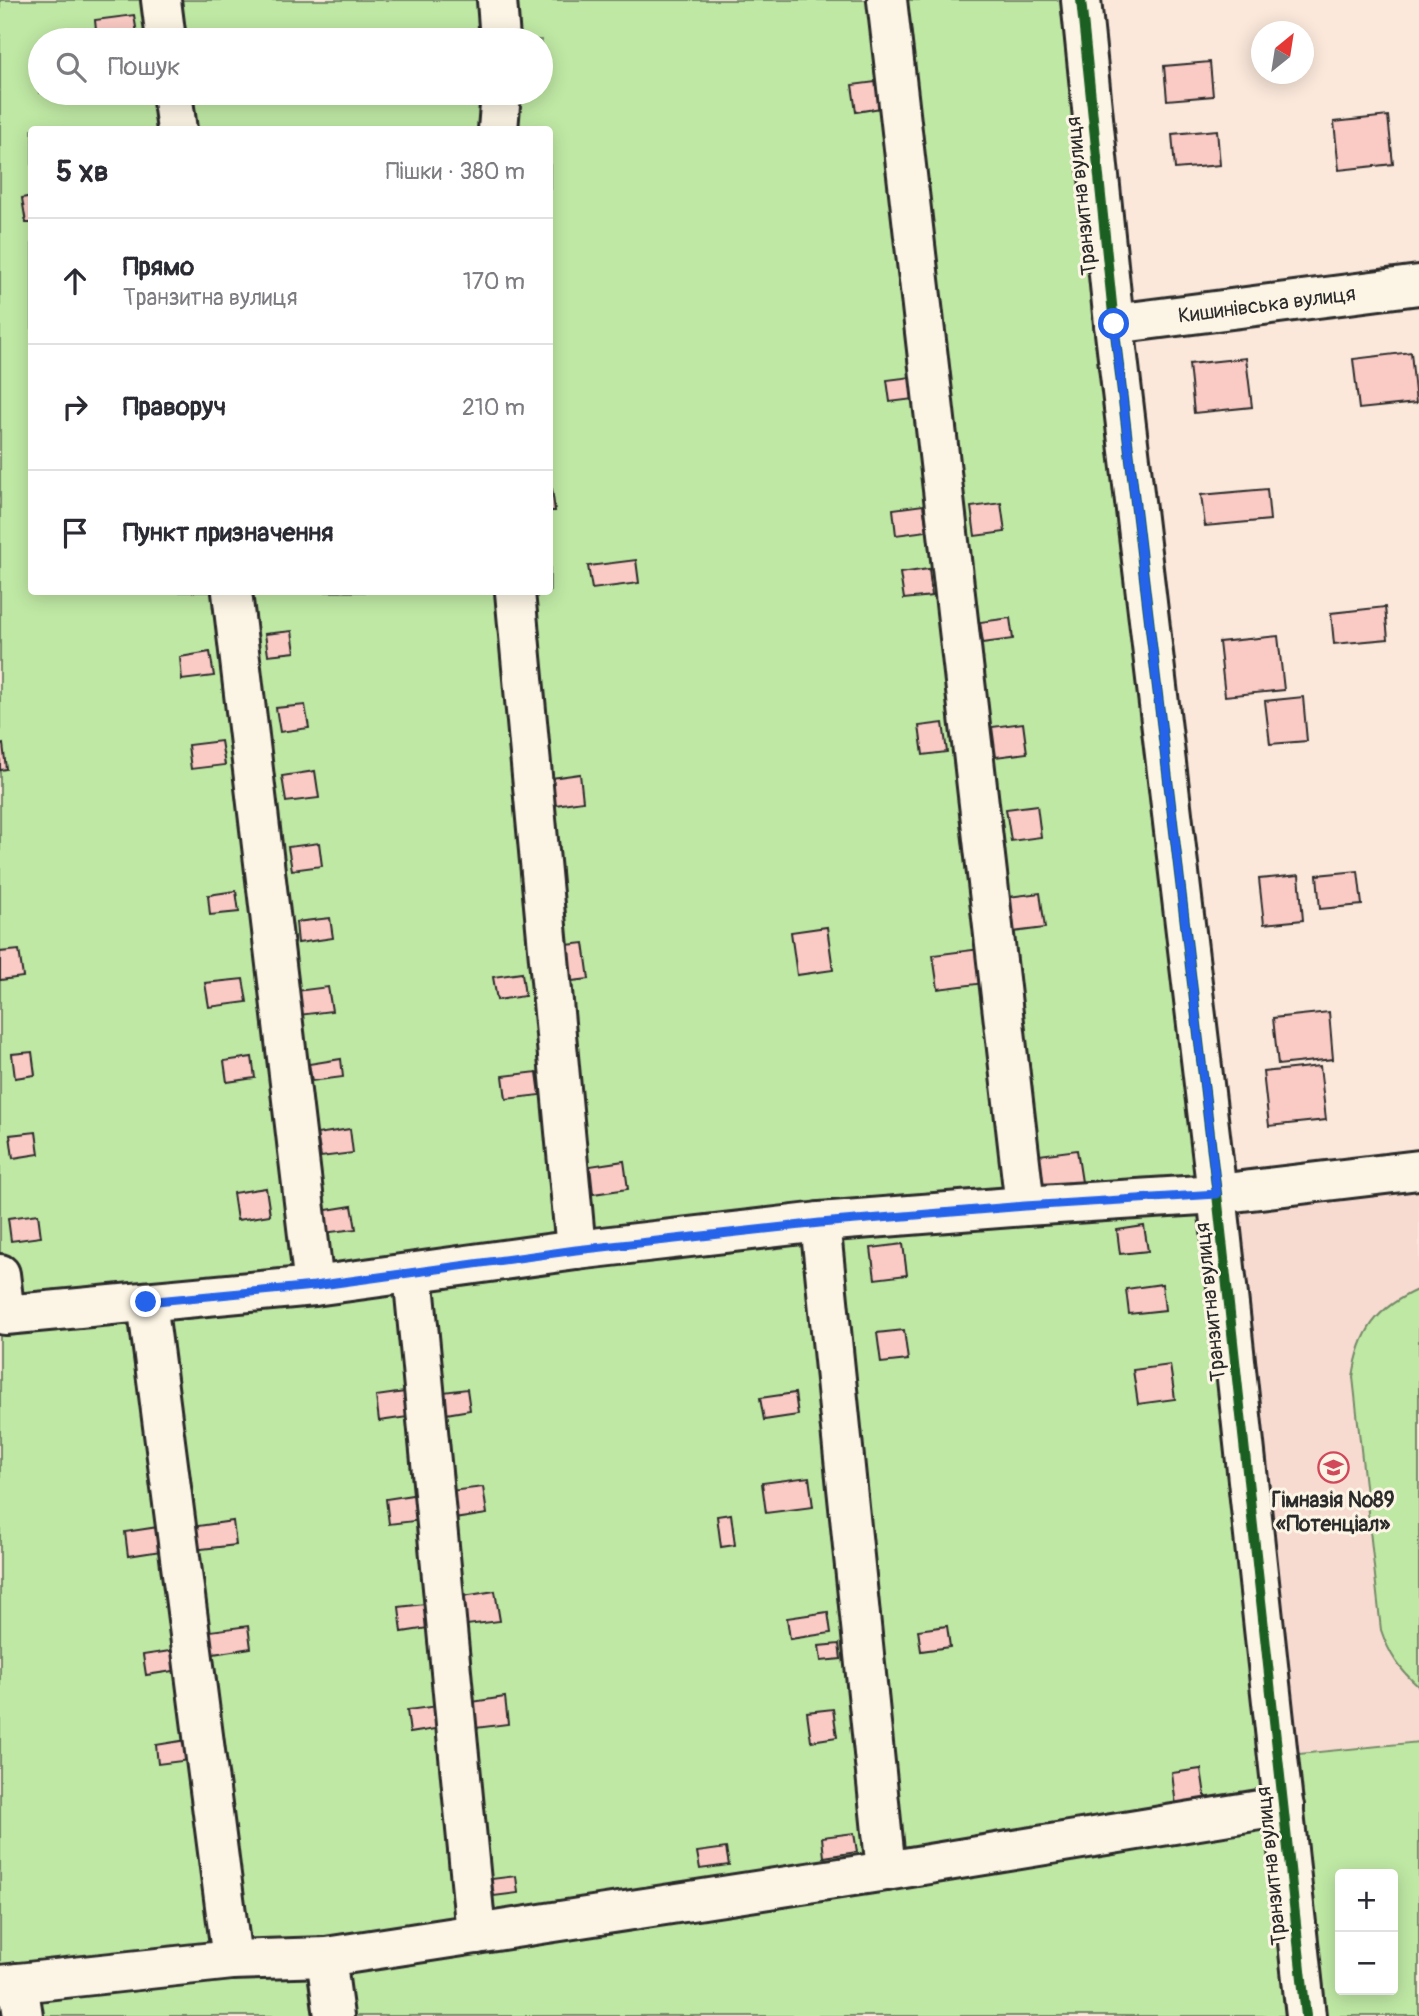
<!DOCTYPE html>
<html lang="uk">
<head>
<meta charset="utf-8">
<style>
	body { margin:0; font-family:Pangolin,sans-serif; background:#f2f2f3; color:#2b2b33 }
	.controls { position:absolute; right:21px; bottom:21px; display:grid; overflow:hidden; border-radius:7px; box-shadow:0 4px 18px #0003 }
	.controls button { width:63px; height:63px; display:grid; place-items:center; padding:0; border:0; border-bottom:2px solid #e1e1e2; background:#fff; color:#2b2b33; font:35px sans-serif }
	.compass { position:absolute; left:1251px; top:21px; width:63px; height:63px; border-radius:50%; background:#fff; box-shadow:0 4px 18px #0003; rotate:30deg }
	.stop { position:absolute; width:21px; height:21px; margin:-16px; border:5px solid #2563eb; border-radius:50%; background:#fff }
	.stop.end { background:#2563eb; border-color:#fff; box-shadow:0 2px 7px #0008 }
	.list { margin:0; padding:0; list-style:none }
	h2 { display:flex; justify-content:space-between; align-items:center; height:91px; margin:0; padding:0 28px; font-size:30px }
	h2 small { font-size:23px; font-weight:400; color:#7c7c81 }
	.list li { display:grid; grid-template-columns:46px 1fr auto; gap:21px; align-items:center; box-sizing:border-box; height:126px; padding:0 28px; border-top:2px solid #e1e1e2 }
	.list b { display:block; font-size:26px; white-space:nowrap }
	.list p { margin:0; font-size:23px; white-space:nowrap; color:#7c7c81 }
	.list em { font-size:23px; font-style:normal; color:#7c7c81 }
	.icon { flex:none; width:38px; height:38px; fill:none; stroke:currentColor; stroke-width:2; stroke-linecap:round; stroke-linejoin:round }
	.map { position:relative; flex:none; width:1419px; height:2016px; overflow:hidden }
	.search { position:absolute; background:#fff; box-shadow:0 4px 18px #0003; left:28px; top:28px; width:525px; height:77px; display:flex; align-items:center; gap:18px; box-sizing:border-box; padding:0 24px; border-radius:38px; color:#7c7c81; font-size:26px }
	.panel { position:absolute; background:#fff; box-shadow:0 4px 18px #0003; left:28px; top:126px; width:525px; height:469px; border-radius:7px }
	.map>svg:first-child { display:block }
	.built { fill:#f7dbd1 }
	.green { fill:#bfe8a4; stroke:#758a68; stroke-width:2; fill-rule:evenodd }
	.building { fill:#facac4; stroke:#2b2b2b; stroke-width:2 }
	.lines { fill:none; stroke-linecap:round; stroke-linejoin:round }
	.minor-casing { stroke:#2b2b2b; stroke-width:44 }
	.minor { stroke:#fcf5e5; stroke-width:38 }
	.cycleway-casing { stroke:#fcf5e5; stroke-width:15 }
	.cycleway { stroke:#1b5e20; stroke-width:10 }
	.route { stroke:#2563eb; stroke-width:9 }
	.labels { text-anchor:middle; stroke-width:6; stroke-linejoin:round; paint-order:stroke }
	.street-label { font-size:21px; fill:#2b2b2b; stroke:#fcf5e5 }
	.poi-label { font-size:21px; font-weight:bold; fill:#2b2b2b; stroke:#fcf5e5 }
</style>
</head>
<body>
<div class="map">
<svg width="1419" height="2016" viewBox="0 0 1419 2016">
	<rect width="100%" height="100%" fill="#fbe8db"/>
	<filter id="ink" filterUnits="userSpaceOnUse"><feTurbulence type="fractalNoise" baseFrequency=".0143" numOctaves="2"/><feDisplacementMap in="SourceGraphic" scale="14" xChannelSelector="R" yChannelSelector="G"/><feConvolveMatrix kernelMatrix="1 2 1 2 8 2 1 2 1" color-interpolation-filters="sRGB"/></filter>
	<g filter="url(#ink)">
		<path class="built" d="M1419,1170V1742L1278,1756L1217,1194Z"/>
		<path class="green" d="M0,0H1083L1279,1756L1419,1742V2016H0ZM40,40H541V93H40ZM32,130H550V592H32ZM1340,1874H1393V1990H1340Z
			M1419,1289V1687C1400,1670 1389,1654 1381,1630L1353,1377C1360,1331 1376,1308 1419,1289Z"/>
		<path class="building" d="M134,15L138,40H97L95,20Z
			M1210,62L1213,96L1167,100L1164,66Z
			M883,81L887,107L856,112L852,85Z
			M1388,116L1393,164L1339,170L1334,122Z
			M1217,130L1220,165L1175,169L1172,134Z
			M32,196V223H26L22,198Z
			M1411,352L1416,403L1359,409L1353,359Z
			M1246,358L1252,407L1194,413L1189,364Z
			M911,377L914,399L890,402L887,380Z
			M550,489H552L555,511H550Z
			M1267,489L1270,520L1205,526L1201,495Z
			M1001,503L1005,532L975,536L971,507Z
			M923,505L927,531L896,535L893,509Z
			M636,560L639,583L592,589L588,566Z
			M929,569L932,596L904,599L900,573Z
			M1385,607L1388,639L1334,644L1331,613Z
			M1010,618L1013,639L983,643L980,622Z
			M292,631L295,652L268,655L265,634Z
			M1278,636L1284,690L1225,696L1219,642Z
			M210,652L214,676L182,680L180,657Z
			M1303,697L1307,741L1270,744L1265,701Z
			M305,705L309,728L280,732L276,708Z
			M943,723L947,752L923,755L919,726Z
			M1023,723L1027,753L996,757L992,727Z
			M221,741L225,765L191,769L188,745Z
			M3,744L6,769L0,770V745Z
			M315,771L319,798L286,802L282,776Z
			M580,774L583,801L548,806L544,779Z
			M1037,805L1041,837L1011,841L1006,809Z
			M319,843L322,866L292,870L288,847Z
			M1358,871L1362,905L1320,909L1317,875Z
			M1299,875L1303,920L1264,924L1259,879Z
			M236,891L239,912L210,915L208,895Z
			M1040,893L1045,928L1005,933L1000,898Z
			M330,918L333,938L298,943L296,922Z
			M827,927L833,970L797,975L791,932Z
			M584,943L589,979L563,982L558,946Z
			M980,949L985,983L938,989L933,955Z
			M19,950L23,977L0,980V952Z
			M522,973L525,996L497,1000L493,977Z
			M243,979L247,1002L209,1007L205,983Z
			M328,987L332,1011L299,1015L296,991Z
			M1329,1012L1333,1059L1278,1065L1273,1018Z
			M32,1052L35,1075L15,1078L12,1054Z
			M252,1057L255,1078L227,1082L224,1061Z
			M341,1059L343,1077L312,1081L309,1064Z
			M1320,1066L1326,1120L1269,1126L1263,1072Z
			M537,1072L540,1095L506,1099L503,1076Z
			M350,1129L353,1153L321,1157L317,1134Z
			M36,1132L39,1154L13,1158L10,1135Z
			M1077,1150L1082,1182L1043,1188L1039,1155Z
			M624,1161L628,1189L593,1194L590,1166Z
			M266,1188L270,1215L237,1220L233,1193Z
			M352,1206L356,1229L323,1233L320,1211Z
			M38,1214L41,1237L11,1241L8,1218Z
			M1144,1226L1148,1251L1120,1254L1117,1230Z
			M903,1244L907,1275L875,1279L871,1248Z
			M1162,1284L1165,1310L1129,1314L1126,1289Z
			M904,1330L908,1360L881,1363L877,1333Z
			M1170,1365L1175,1399L1138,1404L1133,1370Z
			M467,1389L470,1410L446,1414L443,1392Z
			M412,1391L415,1416L379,1421L376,1396Z
			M795,1393L798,1415L764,1420L760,1398Z
			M809,1477L813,1507L766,1513L762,1483Z
			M483,1487L487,1514L454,1519L450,1491Z
			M419,1494L423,1520L389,1524L386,1499Z
			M731,1514L735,1545L721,1547L717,1516Z
			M233,1521L236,1545L193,1550L191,1527Z
			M158,1527L161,1551L128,1556L125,1532Z
			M495,1591L500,1621L467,1625L463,1596Z
			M425,1604L428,1628L402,1632L399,1607Z
			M828,1612L831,1633L790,1639L787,1618Z
			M248,1626L251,1648L213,1654L210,1631Z
			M947,1626L950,1647L921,1651L918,1630Z
			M839,1644L841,1659L821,1661L819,1646Z
			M177,1650L180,1670L146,1675L143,1655Z
			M505,1697L508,1724L476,1728L472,1702Z
			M438,1706L441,1728L410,1733L407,1710Z
			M833,1709L837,1737L811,1741L807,1712Z
			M187,1740L190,1760L158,1764L156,1745Z
			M1201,1769L1206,1802L1176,1806L1172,1773Z
			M854,1833L857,1852L824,1857L822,1837Z
			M726,1848L729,1865L700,1869L697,1852Z
			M516,1876L518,1893L494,1896L491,1879Z"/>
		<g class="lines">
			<defs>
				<g id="minor">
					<path d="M161,0L166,40"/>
					<path d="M497,0L500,40"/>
					<path d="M887,0L1025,1206"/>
					<path d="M1081,0L1114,324L1217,1194L1306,2016"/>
					<path d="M172,93L177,130"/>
					<path d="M498,130L501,93"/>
					<path id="s1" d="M1114,324L1419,285"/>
					<path d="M232,592L314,1286"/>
					<path d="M515,592L576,1250"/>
					<path d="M820,1222L886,1871"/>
					<path d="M413,1273L476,1934"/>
					<path d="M0,1274L5,1315L314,1286L576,1250L820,1222L1025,1206L1217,1194L1419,1170"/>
					<path d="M147,1302L232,1960"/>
					<path d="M326,1957L334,2016"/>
					<path d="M18,1983L23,2016"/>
					<path d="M0,1985L232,1960L326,1957L886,1871L1284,1806"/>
				</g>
			</defs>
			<use href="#minor" class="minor-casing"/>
			<use href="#minor" class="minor"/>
			<defs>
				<path id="cycleway" d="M1081,0L1114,324L1217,1194L1306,2016"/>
			</defs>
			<use href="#cycleway" class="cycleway-casing"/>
			<use href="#cycleway" class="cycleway"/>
		</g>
	</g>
	<g class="lines" filter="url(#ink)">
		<path class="route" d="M146,1302L314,1286L576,1250L820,1223L1025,1206L1217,1194L1114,324"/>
	</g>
	<defs>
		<symbol id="school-ring" viewBox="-11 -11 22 22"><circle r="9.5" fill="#fcf5e5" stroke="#d1495b" stroke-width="1.5"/><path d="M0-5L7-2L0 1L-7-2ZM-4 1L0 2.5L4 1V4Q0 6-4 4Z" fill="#d1495b"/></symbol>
	</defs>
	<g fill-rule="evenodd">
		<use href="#school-ring" x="1316" y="1450" width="35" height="35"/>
	</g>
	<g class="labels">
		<g class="street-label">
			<text transform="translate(1081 196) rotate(-96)" y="7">Транзитна вулиця</text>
			<text dy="7" stroke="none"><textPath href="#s1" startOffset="154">Кишинівська вулиця</textPath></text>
			<text transform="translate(1210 1302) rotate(-96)" y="7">Транзитна вулиця</text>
			<text transform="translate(1271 1866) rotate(-96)" y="7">Транзитна вулиця</text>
		</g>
		<g class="poi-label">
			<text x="1333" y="1507">Гімназія №89<tspan x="1333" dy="24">«Потенціал»</tspan></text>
		</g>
	</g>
</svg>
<div class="controls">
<button>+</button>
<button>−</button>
</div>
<svg class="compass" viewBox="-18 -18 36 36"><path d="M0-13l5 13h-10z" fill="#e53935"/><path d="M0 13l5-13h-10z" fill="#7c7c81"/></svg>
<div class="stop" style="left:1114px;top:324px"></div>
<div class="stop end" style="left:146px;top:1302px"></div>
<div class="search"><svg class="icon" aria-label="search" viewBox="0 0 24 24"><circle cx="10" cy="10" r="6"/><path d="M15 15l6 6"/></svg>Пошук</div>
<section class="panel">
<h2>5 хв<small>Пішки · 380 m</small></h2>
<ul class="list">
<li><svg class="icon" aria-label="ahead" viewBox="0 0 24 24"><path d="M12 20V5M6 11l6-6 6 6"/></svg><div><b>Прямо</b><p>Транзитна вулиця</p></div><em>170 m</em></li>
<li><svg class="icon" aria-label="right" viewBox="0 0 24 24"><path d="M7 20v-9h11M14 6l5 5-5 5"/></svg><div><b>Праворуч</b></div><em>210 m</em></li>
<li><svg class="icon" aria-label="arrive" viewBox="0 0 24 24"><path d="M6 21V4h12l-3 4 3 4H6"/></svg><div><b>Пункт призначення</b></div></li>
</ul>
</section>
</div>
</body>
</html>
